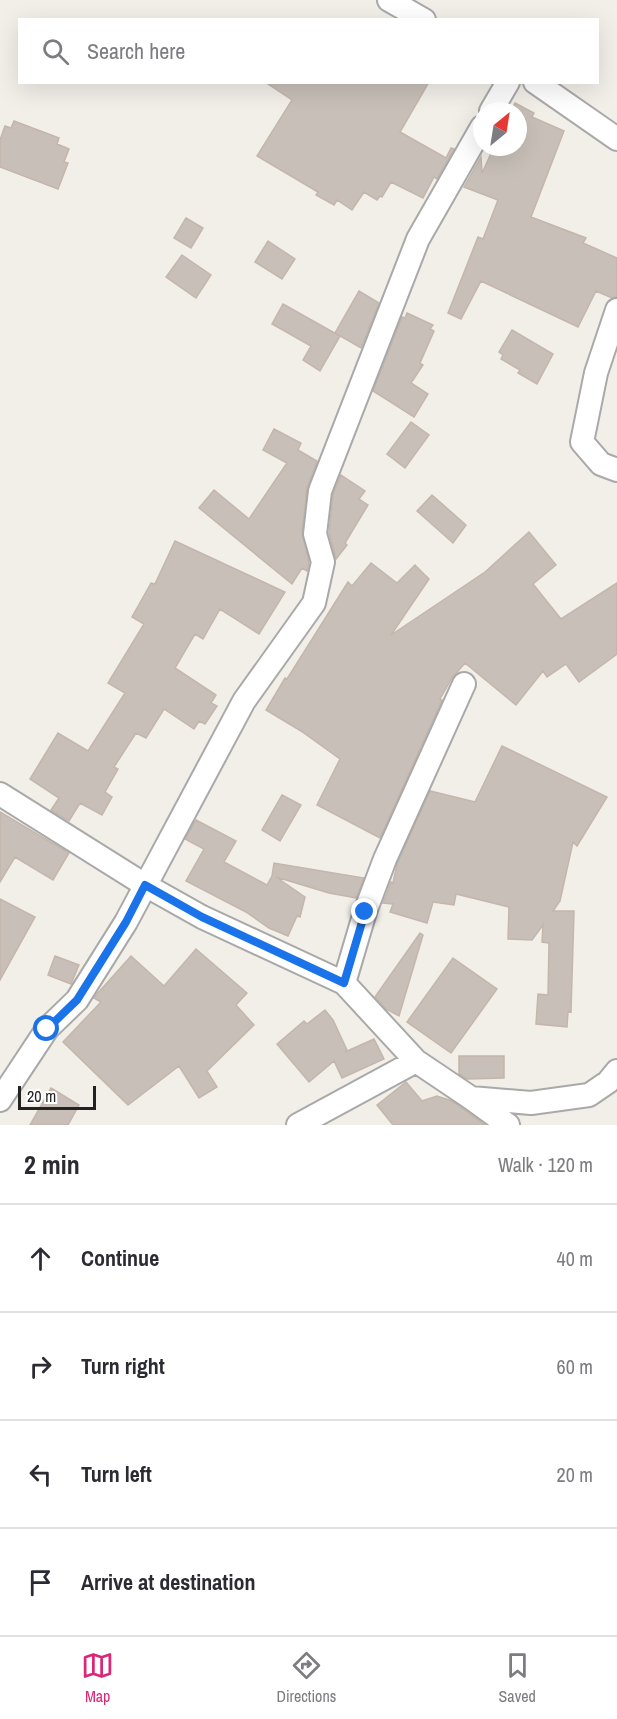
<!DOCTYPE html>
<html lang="en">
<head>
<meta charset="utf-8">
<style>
	body { margin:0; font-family:"Archivo Narrow",sans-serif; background:#f2f2f3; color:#2b2b33 }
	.compass { position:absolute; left:473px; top:102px; width:54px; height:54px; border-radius:50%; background:#fff; box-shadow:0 6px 24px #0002; rotate:30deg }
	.scale { position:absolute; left:18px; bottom:15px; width:78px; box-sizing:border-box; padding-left:6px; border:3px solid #222; border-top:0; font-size:16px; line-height:21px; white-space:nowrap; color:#222; -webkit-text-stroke:4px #fff; paint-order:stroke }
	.stop { position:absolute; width:18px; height:18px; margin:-14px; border:4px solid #1a73e8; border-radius:50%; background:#fff }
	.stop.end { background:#1a73e8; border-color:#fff; box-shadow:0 2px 6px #0008 }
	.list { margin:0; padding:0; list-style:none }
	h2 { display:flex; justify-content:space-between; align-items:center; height:78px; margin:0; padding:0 24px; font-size:26px }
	h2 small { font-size:20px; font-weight:400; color:#7c7c81 }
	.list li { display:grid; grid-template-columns:39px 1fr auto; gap:18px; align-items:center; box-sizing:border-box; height:108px; padding:0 24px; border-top:2px solid #e1e1e2 }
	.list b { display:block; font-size:22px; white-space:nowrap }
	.list em { font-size:20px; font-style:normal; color:#7c7c81 }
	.icon { flex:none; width:33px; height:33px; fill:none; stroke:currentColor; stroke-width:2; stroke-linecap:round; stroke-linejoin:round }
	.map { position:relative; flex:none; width:617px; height:1125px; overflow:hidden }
	.search { position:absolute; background:#fff; box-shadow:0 6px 24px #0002; left:18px; right:18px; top:18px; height:66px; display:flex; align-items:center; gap:15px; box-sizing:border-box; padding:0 21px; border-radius:0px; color:#7c7c81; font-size:22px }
	.sheet { height:510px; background:#fff }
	nav { display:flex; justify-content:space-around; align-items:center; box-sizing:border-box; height:84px; border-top:2px solid #e1e1e2; background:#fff; font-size:16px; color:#7c7c81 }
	nav a { display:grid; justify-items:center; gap:3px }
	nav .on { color:#db2777 }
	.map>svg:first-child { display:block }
	.building { fill:#c7bfb8; stroke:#c4b6ab; stroke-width:1.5 }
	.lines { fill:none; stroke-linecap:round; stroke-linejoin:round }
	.minor-casing { stroke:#a9a9a9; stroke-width:26 }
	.minor { stroke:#fff; stroke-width:22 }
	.route { stroke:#1a73e8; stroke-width:8 }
</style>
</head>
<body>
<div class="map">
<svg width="617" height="1125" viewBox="0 0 617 1125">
	<rect width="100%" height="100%" fill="#f2efe9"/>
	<path class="building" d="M265,82H429L400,132L446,158L451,148L454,149L437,179L434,177L423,198L391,182L382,197L380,196L377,200L364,192L352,210L337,200L334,205L316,195L318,192L257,156L292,100Z
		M515,103L534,113L532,117L564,131L531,217L586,238L583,243L617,258V297L612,298L596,291L578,327L481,281L461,319L448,313L478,237L483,239L498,200L464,187L481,157L482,173L494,147H518V111H511Z
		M14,121L59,138L57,144L69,149L64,162L68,163L58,189L0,167V140L5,126L11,128Z
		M186,218L203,228L191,248L174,238Z
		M268,241L295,259L282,279L255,262Z
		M182,255L211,275L196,298L166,277Z
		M359,291L379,303L361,348L335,333Z
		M283,304L340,336L320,371L303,360L311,346L272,324Z
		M407,313L433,325L430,329L434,331L420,363L423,365L411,383L428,394L414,417L373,391L402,317L405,318Z
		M512,330L553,354L537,384L518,373L520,370L501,359L503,355L499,352Z
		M411,422L429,435L405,468L387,454Z
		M274,429L301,443L298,450L317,461L307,489L302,532L309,562L307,571L302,568L292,584L199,508L214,490L249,519L287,463L263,450Z
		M341,475L365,491L359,499L368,505L345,543L347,545L336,559L329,533L333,494Z
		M432,495L466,525L453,543L417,511Z
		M529,532L556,565L533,584L561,619L617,583V654L579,682L566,664L547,677L543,671L516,705L465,663L452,678L440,699L442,700L380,838L317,805L340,759L301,731L266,710L285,678L287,679L348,582L352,586L371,563L397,583L415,565L429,579L391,635L485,572Z
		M175,541L285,592L259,634L220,609L203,639L195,634L175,668L216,695L211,703L217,706L205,724L199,721L194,729L164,709L146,738L136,733L114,767L118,769L105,792L112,797L102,815L80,803L69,821L51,810L59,798L30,779L58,733L88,751L125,693L108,683L144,624L132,617L151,583L155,584Z
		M502,746L607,797L577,846L573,842L560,901L553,911H574L571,1012L568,1011L567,1027L536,1024L538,994L548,995L549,943L542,942L543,925L532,940L508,939L509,907L456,894L454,905L433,902L427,923L390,912L393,904L383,903L391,882L393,883L397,864L430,791L475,802Z
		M282,795L301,805L280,841L262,830Z
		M0,812L69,853L53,880L15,857L0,882Z
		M196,820L236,841L224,862L267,885L272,876L274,863L364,878L356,898L329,893L276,877L305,897L300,917L297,916L288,936L269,928L246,912L186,881L204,849L185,839Z
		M0,899L35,917L0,980Z
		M420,933L423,935L399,1016L386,1009L375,997Z
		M196,949L247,993L236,1005L254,1025L207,1071L217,1087L199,1098L179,1066L128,1105L63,1042L101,1002L94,998L97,994L131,956L164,986Z
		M55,956L79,965L71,984L48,975Z
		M453,958L497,989L451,1053L407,1022Z
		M325,1010L333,1020L347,1050L345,1052L374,1039L384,1059L342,1078L334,1061L309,1082L277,1044L304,1021L307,1024Z
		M459,1056H504V1078L467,1079L459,1074Z
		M406,1082L422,1101L437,1096L452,1101L485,1125H393L377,1105Z
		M51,1088L79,1105L68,1125H30Z"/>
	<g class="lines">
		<defs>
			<path id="minor" d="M389,0L424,20
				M535,82L617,139
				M491,111L508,82
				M617,310L596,373L582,442L601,464L617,470
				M0,794L145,885L202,917L344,983L416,1061L471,1098L531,1103L589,1095L608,1082L617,1071
				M344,983L365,912L385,859L464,684
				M471,1098L508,1125
				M0,1100L47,1029L77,1000L126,922L244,701L314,603L323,562L315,534L320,491L418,239L482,127
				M298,1125L416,1061"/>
		</defs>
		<use href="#minor" class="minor-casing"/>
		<use href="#minor" class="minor"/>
	</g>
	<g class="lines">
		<path class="route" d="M47,1029L77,1000L126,922L145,885L202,917L344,983L365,912"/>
	</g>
</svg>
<svg class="compass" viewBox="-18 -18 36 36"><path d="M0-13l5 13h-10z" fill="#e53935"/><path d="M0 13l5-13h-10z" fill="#7c7c81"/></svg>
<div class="scale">20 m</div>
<div class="stop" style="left:47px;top:1029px"></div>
<div class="stop end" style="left:365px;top:912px"></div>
<div class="search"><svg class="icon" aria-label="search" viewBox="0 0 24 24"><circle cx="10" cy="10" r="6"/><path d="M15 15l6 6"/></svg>Search here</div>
</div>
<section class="sheet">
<h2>2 min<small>Walk · 120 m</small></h2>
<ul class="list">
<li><svg class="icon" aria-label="ahead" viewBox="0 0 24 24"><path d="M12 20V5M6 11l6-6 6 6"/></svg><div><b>Continue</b></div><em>40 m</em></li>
<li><svg class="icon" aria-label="right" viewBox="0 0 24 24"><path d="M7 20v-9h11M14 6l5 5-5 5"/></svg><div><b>Turn right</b></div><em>60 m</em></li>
<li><svg class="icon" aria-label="left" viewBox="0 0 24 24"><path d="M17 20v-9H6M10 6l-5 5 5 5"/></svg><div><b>Turn left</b></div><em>20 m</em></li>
<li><svg class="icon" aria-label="arrive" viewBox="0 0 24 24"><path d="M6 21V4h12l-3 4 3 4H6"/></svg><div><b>Arrive at destination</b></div></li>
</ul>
</section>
<nav>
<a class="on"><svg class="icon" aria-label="map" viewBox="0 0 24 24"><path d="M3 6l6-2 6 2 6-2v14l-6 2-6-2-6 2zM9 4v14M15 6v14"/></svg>Map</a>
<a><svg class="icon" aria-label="directions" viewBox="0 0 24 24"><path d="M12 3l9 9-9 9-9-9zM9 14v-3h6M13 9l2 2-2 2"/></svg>Directions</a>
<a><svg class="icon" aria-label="saved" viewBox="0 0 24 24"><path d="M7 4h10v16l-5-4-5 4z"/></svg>Saved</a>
</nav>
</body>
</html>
